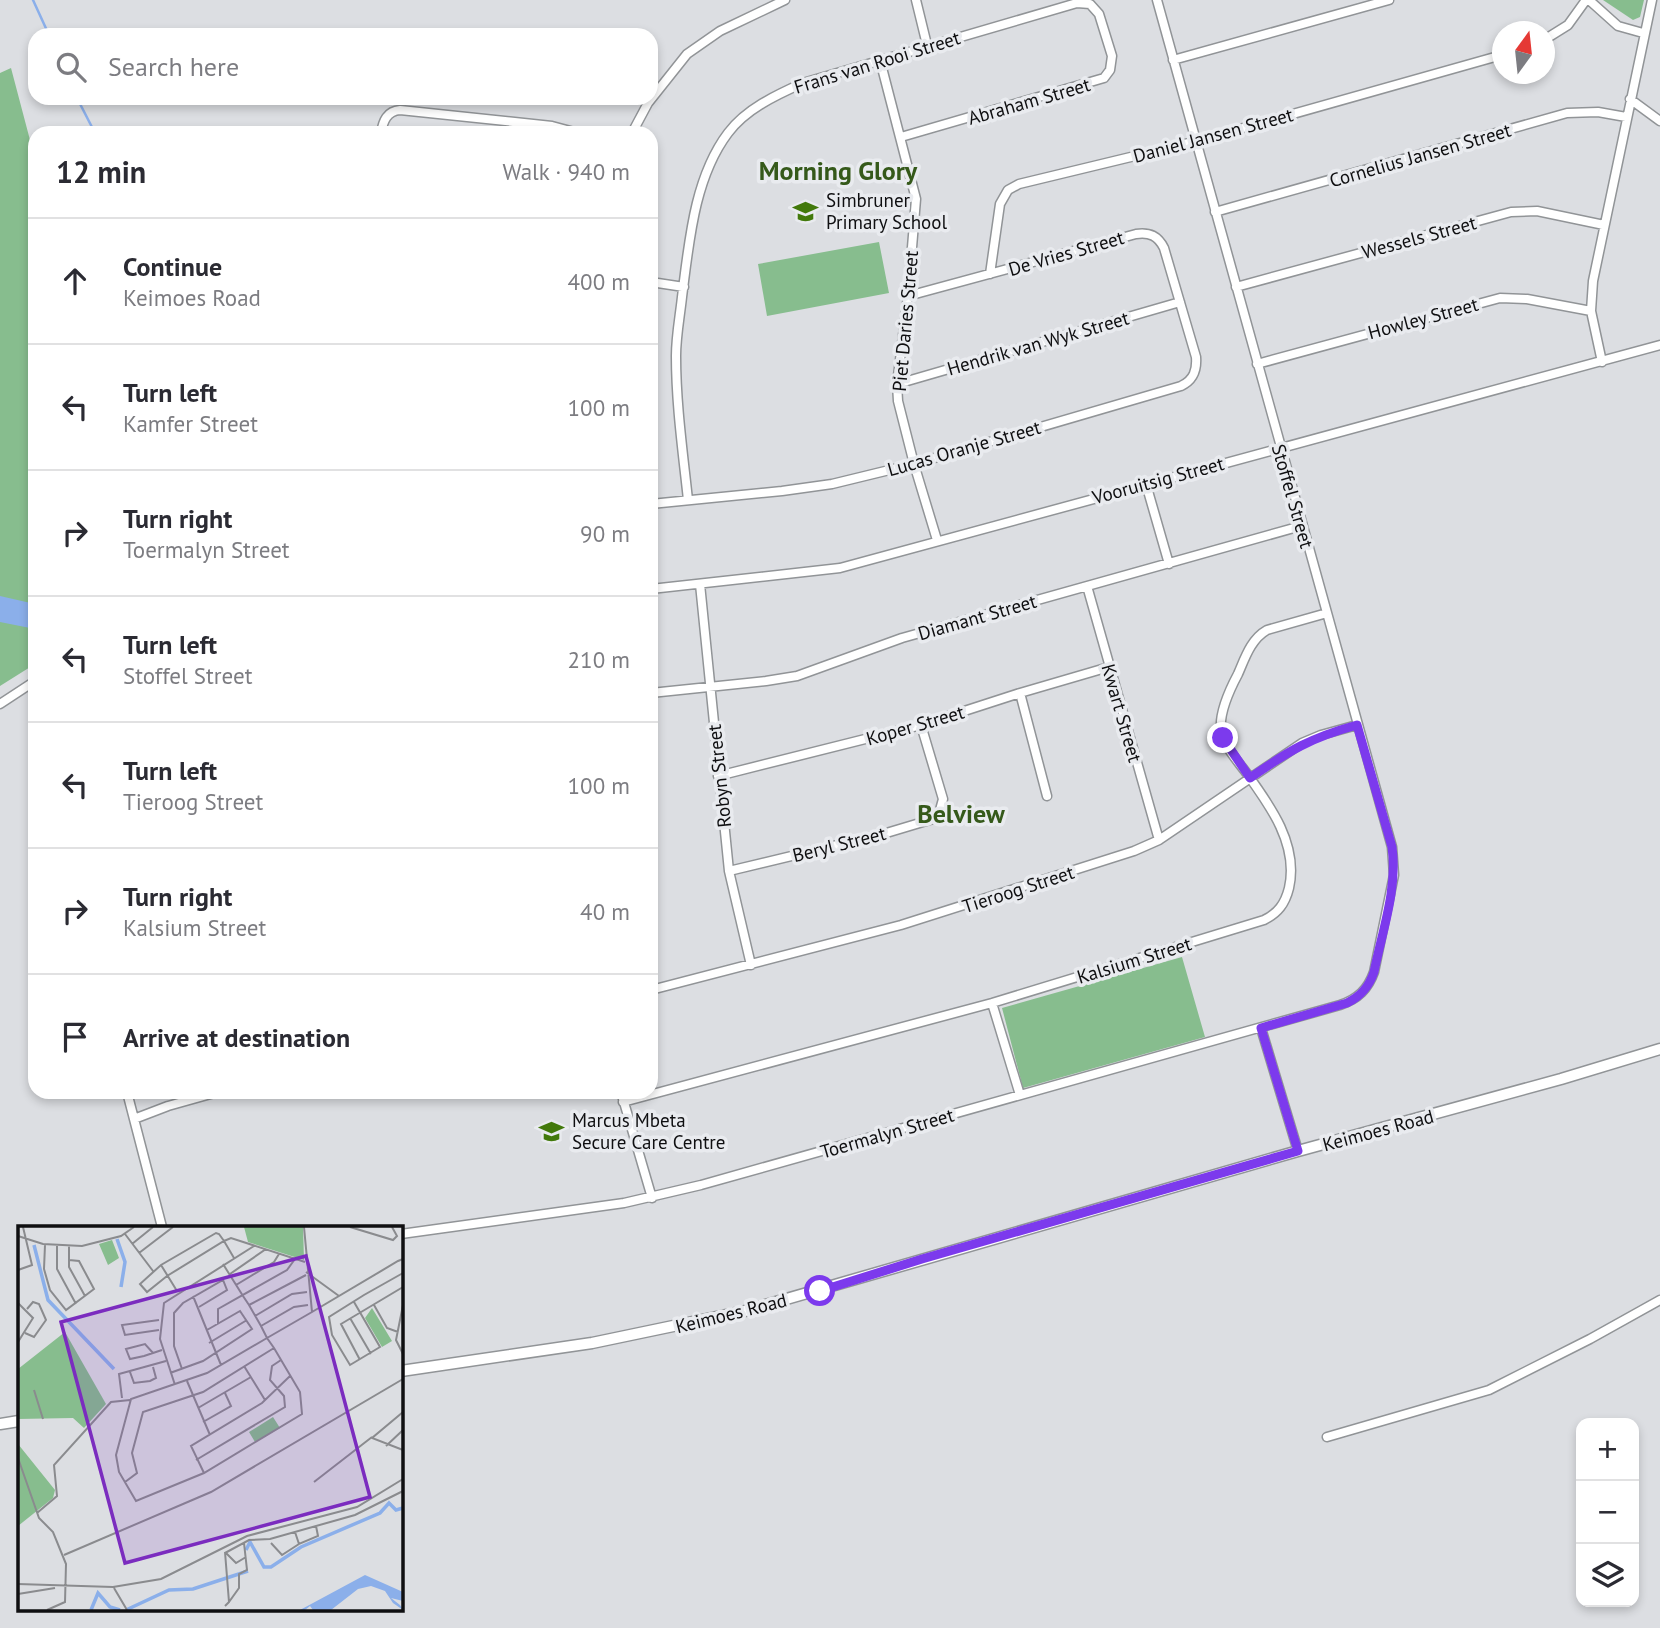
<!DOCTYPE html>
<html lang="en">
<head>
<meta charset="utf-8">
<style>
	body { margin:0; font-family:"PT Sans",sans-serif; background:#f7f7f7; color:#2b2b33 }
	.controls { position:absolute; right:21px; bottom:21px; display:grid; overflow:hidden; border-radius:14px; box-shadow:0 4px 10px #0003 }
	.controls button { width:63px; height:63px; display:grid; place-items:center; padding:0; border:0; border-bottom:2px solid #e1e1e2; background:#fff; color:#2b2b33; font:35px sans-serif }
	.compass { position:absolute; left:1492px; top:21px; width:63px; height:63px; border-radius:50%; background:#fff; box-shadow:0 4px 10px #0003; rotate:15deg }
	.stop { position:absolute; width:21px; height:21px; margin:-16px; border:5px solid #7c3aed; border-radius:50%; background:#fff }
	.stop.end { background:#7c3aed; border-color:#fff; box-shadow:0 2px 7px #0008 }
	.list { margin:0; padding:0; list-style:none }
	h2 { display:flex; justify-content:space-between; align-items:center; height:91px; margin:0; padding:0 28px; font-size:30px }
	h2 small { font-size:23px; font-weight:400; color:#7c7c81 }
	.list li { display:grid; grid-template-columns:46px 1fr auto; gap:21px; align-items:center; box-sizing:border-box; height:126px; padding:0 28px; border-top:2px solid #e1e1e2 }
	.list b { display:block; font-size:26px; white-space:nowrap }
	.list p { margin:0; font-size:23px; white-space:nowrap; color:#7c7c81 }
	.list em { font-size:23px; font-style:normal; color:#7c7c81 }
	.icon { flex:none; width:38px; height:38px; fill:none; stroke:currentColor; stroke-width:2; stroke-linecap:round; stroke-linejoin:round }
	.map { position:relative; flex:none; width:1660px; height:1628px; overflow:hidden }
	.search { position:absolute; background:#fff; box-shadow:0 4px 10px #0003; left:28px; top:28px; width:630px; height:77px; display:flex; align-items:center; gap:18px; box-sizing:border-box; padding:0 24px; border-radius:21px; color:#7c7c81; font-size:26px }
	.panel { position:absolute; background:#fff; box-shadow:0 4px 10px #0003; left:28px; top:126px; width:630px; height:973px; border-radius:21px }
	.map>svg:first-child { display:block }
	.green { fill:#87bd8e }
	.water { fill:#8bafea }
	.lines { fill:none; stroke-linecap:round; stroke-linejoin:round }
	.stream { stroke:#8bafea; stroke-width:2.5 }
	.minor-casing { stroke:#919497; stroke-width:11 }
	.tertiary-casing { stroke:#919497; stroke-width:13 }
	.minor { stroke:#fff; stroke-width:8 }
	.tertiary { stroke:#fff; stroke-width:10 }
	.route { stroke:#7c3aed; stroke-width:9 }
	.labels { text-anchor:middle; stroke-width:7; stroke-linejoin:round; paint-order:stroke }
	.street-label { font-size:19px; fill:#0f0f11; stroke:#e9ebef }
	.poi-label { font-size:19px; fill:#0f0f11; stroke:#e9ebef; text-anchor:start }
	.district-label { font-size:26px; font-weight:bold; fill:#35591a; stroke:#e9ebef }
	.inset-river { fill:none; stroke:#8bafea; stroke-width:3.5 }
	.inset-road { fill:none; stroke:#8a8b8e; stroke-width:2 }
	.view { fill:#7b2cbf; fill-opacity:0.15; stroke:#7b2cbf; stroke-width:3.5 }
	.inset-edge { fill:none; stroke:#0f0f11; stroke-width:3.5 }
</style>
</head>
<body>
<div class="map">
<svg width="1660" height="1628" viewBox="0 0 1660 1628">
	<rect width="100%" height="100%" fill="#dcdee2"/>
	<path class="green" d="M1603,0H1644L1640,17L1633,20Z
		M11,68L35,159V664L0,686V73Z
		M879,242L889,293L767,316L758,264Z
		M1182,957L1205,1037L1023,1088L1002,1008Z"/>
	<path class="water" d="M0,596L35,604V629L0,622Z"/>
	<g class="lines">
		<path class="stream" d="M33,0L49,35
			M77,98L95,133"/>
		<defs>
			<path id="minor" d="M916,0L927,45
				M1589,0L1618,26L1643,33
				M1544,40L1568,25L1586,0
				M880,60L916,199L908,296L897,384L898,401L914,464L937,540
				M1173,60L1389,0
				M1630,99L1660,121
				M381,133C383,121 387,111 400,110L552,126L578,133
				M632,133L648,103L687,54L720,31L785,0
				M1215,212L1567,113L1598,112L1626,117
				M990,274L1000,204L1008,190L1019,184L1197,141L1502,55
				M651,282L684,287
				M1236,287L1511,212L1537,211L1604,225
				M1602,362L1591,311L1593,281L1652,0
				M1257,364L1500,298L1527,299L1591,311
				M897,384L1180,302
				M1146,484L1169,564
				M688,500C683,453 676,404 676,356C676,336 680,316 682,297C689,243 694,178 728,133C746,109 776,95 803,83L1077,3L1090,4L1099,14L1112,56L1110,70L1104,78L901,137
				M651,504L782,491L832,484L914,464L1181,386C1194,380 1197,370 1196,357L1164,248C1158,236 1150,232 1136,234L908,296
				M700,584L729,871L751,965
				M1087,586L1159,840
				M651,589L840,568L1660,345
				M651,693L766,681L797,676L902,638L1301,526
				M1020,693L1047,796
				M0,704L35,681
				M718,776L921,725L1020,693L1109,667
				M729,871L883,834L933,819L940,810L943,799L921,725
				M651,990L901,925L1134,851L1159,840L1302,743L1321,735L1357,725
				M992,1003L1020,1095
				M1261,1028L1298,1151
				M127,1092L162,1227
				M621,1092L652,1198
				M623,1102L992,1003L1264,920C1278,913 1285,904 1289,888C1299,844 1269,804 1245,771C1236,759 1224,746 1221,730C1219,712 1230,689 1238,674C1245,658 1251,639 1267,630L1327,613
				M134,1119L168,1106L218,1092
				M401,1234L624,1203L701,1185L1340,1005C1358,999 1368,989 1374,972L1394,875L1392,847L1157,0
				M1327,1437L1489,1390L1590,1339L1660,1300"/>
			<path id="tertiary" d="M401,1371L592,1343L745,1311L1298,1151L1561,1079L1660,1049
				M0,1424L19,1421"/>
		</defs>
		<use href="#minor" class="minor-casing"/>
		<use href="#tertiary" class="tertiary-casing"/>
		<use href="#minor" class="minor"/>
		<use href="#tertiary" class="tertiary"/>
	</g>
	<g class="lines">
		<path class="route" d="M820,1291L922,1259L1298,1151L1261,1028L1347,1003C1361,996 1369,987 1374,972C1382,932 1398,888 1392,847L1357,725C1310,738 1290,750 1250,778L1223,738"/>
	</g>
	<defs>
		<symbol id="school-bare" viewBox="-9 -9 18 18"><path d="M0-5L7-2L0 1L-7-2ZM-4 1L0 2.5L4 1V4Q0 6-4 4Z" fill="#42790b" stroke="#e9ebef" stroke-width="2.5" paint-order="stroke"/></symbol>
	</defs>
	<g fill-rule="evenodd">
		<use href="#school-bare" x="788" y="194" width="35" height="35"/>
		<use href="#school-bare" x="534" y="1114" width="35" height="35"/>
	</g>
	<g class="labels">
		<g class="street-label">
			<text transform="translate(877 62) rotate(-17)" y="7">Frans van Rooi Street</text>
			<text transform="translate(1029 101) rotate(-16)" y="7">Abraham Street</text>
			<text transform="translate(1213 135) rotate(-15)" y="7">Daniel Jansen Street</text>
			<text transform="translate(1420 155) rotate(-16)" y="7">Cornelius Jansen Street</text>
			<text transform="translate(1419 237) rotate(-15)" y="7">Wessels Street</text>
			<text transform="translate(1066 253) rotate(-16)" y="7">De Vries Street</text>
			<text transform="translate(1423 318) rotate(-15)" y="7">Howley Street</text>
			<text transform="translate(905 321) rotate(-85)" y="7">Piet Daries Street</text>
			<text transform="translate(1038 343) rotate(-16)" y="7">Hendrik van Wyk Street</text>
			<text transform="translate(964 448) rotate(-16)" y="7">Lucas Oranje Street</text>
			<text transform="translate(1158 480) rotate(-15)" y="7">Vooruitsig Street</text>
			<text transform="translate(1293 496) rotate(74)" y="7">Stoffel Street</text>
			<text transform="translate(977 617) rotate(-16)" y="7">Diamant Street</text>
			<text transform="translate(1122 713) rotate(74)" y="7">Kwart Street</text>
			<text transform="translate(915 725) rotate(-16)" y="7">Koper Street</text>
			<text transform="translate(719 776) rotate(-96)" y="7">Robyn Street</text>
			<text transform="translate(839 844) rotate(-14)" y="7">Beryl Street</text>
			<text transform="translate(1018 889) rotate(-18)" y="7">Tieroog Street</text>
			<text transform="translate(1134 960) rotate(-17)" y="7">Kalsium Street</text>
			<text transform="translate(1378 1130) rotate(-15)" y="7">Keimoes Road</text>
			<text transform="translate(887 1133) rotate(-16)" y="7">Toermalyn Street</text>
			<text transform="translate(731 1313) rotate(-14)" y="7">Keimoes Road</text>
		</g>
		<g class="poi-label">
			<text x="826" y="207">Simbruner<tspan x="826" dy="22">Primary School</tspan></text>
			<text x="572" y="1127">Marcus Mbeta<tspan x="572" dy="22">Secure Care Centre</tspan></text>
		</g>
		<g class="district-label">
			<text x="838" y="180">Morning Glory</text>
			<text x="961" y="823">Belview</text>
		</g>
	</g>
	<g transform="translate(18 1226)">
		<rect width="385" height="385" fill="#dcdee2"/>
		<path d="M226,1H285L286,34L230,16ZM94,14L101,32L90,39L81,18ZM354,82L374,115L364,121L347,92ZM47,106L88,178L66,202L55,192L0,193V143ZM255,191L262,202L237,216L231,206ZM0,218L37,264L35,272L0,300Z" fill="#87bd8e"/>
		<path d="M347,349L385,366V375L373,372L382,379L385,384L375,377L367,365L353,360L340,363L313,384H295L292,380L287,384H282Z" fill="#8bafea"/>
		<path class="inset-river" d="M99,13L107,36L103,61M16,19L30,74L96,143M228,324L232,316L246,341H253L283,321L362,287L371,277L378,284L385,282M73,384L80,367L92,381L102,384M108,384L151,364L175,363L230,345"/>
		<path class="inset-road" d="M286,1L294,86M332,1L375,14L379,10L374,1M107,8L135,45M0,10L25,18L64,20L103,10L116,1M114,18L135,1M27,19L26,43L32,64L48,84L76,63L61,35L51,34M39,19V43L58,78M51,20V41L67,70M121,27L155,1M216,32L206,15L201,8L198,7L143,39L122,58L129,66L149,50L206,15L213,12L287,36M205,38L225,70L231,79L243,100L249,112L256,122L282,166L284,188L186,247L118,275L101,246L98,229L113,173L189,147L249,112L294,86L380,35L385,33M143,39L159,65M0,44L14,39L5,1M288,46L321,70M212,48L248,23M218,59L256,36L261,28M175,70L203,139M336,76L362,121L332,139L314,109L311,91L346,69L385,47M0,77L15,92L0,116M231,79L288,49M356,79L369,102L380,106M385,79L378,114L385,128M237,90L274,68L289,66M332,92L353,128M141,94L104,99L107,109L141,104M200,98V83L269,44L277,33M243,100L276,81L290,79M7,107L16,111L28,94L21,78L15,76L9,83M191,117L229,94M135,127L127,118L108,123L112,133L126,130L144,124M342,134L323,98L385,61M226,140L247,174M164,143L156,120V87L165,77L205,54L209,64L181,81M112,146L116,157L132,155L138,152L135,141M152,147L185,135L234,103L222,85L189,104M169,155L192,209M157,159L142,113L146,77L236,20M16,164L25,193M104,172L101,148L148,135M180,182L233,151M385,186L354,212L385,224M185,196L213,180L207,167M368,220L385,204M0,232L21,292L35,306L48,338L47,376L29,384M178,234L267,181L266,170L252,154L254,140L263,134M186,247L173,220L244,177L272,150M107,256L119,247L114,227L125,186L185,166L256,122M296,256L354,211M19,287L39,270L36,239L93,176L112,174M277,306L281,318L300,310L298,300M253,317L264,329L281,318M207,327L231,314L252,313L337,289L385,265M208,327L218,337L228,331M46,329L193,266L385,153M0,358L95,361L143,353L229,310L339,281L385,253M96,362L109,384M0,368L37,362M211,376L221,362V348L229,344L226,317M207,380L211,376L207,326"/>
		<path class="view" d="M288,30L352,271L107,337L43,96Z"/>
		<rect width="385" height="385" class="inset-edge"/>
	</g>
</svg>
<div class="controls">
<button>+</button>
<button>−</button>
<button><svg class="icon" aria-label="layers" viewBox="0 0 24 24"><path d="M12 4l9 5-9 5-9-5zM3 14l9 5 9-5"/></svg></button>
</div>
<svg class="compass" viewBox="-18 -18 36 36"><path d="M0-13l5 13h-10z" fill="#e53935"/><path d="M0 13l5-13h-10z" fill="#7c7c81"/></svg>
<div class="stop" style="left:820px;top:1291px"></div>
<div class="stop end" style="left:1223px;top:738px"></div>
<div class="search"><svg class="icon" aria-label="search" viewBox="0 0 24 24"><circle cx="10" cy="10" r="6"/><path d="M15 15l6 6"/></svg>Search here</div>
<section class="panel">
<h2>12 min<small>Walk · 940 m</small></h2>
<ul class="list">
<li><svg class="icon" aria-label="ahead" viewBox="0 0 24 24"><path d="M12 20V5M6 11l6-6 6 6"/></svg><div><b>Continue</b><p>Keimoes Road</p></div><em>400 m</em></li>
<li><svg class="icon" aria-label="left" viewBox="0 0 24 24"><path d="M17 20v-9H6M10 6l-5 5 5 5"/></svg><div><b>Turn left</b><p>Kamfer Street</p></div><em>100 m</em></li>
<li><svg class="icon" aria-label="right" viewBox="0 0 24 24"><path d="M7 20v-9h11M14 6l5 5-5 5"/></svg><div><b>Turn right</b><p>Toermalyn Street</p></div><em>90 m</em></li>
<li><svg class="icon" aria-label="left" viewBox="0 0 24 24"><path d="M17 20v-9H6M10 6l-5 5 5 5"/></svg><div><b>Turn left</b><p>Stoffel Street</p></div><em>210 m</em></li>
<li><svg class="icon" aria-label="left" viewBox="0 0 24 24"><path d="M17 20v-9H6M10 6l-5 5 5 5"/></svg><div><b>Turn left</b><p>Tieroog Street</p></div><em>100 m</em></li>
<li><svg class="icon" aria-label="right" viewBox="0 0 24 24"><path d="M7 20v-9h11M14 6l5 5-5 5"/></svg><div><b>Turn right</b><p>Kalsium Street</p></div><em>40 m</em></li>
<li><svg class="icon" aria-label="arrive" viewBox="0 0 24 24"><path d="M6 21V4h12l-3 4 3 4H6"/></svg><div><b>Arrive at destination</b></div></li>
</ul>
</section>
</div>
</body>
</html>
